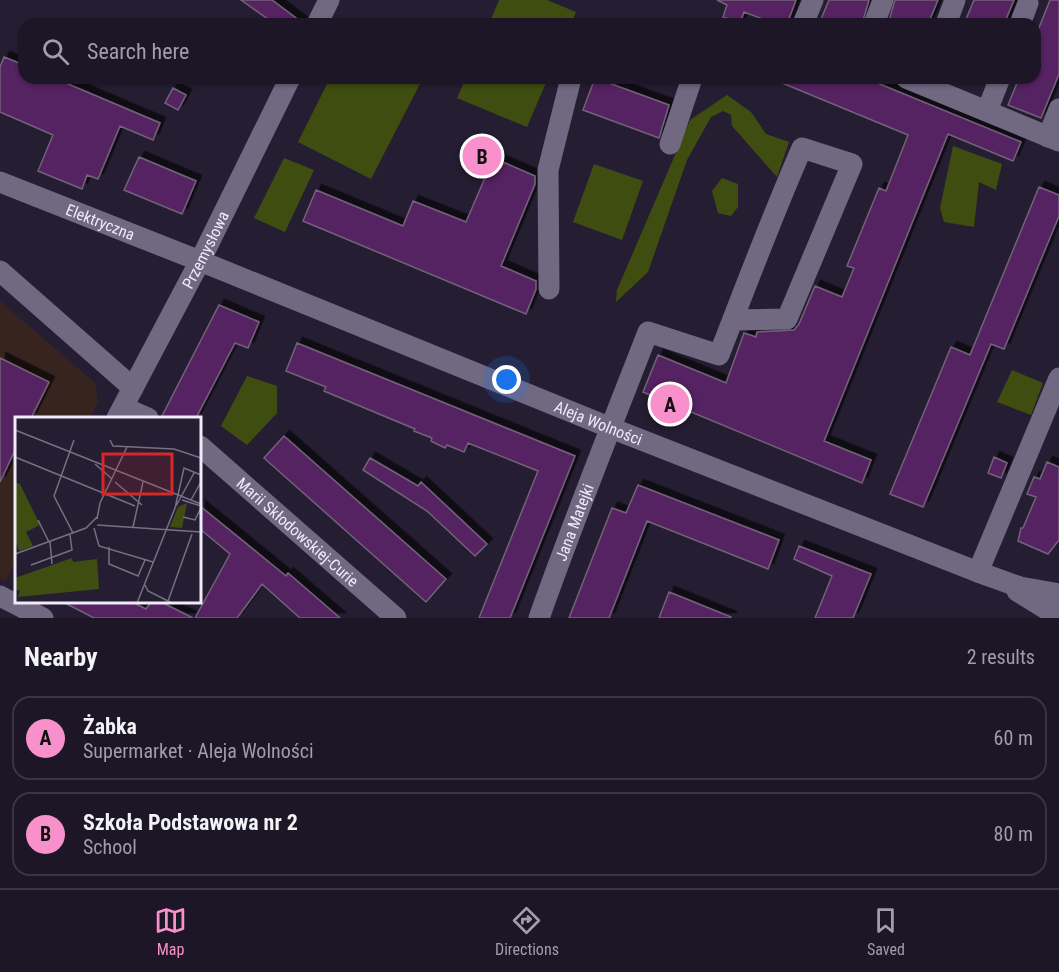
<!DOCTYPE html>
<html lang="en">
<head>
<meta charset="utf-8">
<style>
	body { margin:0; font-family:"Roboto Condensed",sans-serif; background:#251f2e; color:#f1f3f6 }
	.you { position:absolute; left:507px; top:380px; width:21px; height:21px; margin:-15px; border:4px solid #fff; border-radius:50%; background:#1a73e8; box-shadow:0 0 0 9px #1a73e833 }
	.badge { display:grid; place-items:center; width:39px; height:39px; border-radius:50%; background:#f890cb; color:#111; font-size:20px; font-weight:700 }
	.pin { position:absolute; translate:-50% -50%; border:3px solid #fff; box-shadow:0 2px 6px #0006 }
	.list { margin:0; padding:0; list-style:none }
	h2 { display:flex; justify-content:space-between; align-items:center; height:78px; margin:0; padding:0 24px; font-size:26px }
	h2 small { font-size:20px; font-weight:400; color:#a09fa7 }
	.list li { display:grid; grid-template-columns:39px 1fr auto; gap:18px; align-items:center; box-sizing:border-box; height:84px; margin:0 12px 12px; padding:0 12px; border:2px solid #3a3543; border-radius:18px }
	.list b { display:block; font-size:22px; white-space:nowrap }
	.list p { margin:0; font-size:20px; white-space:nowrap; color:#a09fa7 }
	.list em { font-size:20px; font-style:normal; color:#a09fa7 }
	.icon { flex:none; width:33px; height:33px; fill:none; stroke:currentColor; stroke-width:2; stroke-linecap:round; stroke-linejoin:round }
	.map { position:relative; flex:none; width:1059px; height:618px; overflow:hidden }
	.search { position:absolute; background:#1c1626; box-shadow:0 2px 4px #0004; left:18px; right:18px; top:18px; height:66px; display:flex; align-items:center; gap:15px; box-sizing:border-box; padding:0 21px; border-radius:18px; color:#a09fa7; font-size:22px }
	.sheet { height:270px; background:#1c1626 }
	nav { display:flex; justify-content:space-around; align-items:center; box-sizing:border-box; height:84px; border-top:2px solid #3a3543; background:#1c1626; font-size:16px; color:#a09fa7 }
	nav a { display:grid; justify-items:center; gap:3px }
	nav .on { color:#f890cb }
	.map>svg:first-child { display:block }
	.commercial { fill:#37241f }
	.green { fill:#3f4e10 }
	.building { fill:#542362; stroke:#726278; stroke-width:1.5; filter:url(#shadow) }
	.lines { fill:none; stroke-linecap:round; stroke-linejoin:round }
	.minor { stroke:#716982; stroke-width:21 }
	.labels { text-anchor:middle; stroke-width:6; stroke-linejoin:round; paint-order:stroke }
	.street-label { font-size:16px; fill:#efebf9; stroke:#251e33 }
	.inset-road { fill:none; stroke:#767082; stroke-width:1.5 }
	.view { fill:#d62828; fill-opacity:0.15; stroke:#d62828; stroke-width:3 }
	.inset-edge { fill:none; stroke:#efebf9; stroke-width:3 }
</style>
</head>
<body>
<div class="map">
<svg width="1059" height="618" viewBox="0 0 1059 618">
	<defs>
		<filter id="shadow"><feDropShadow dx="5.5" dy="-5.5" stdDeviation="0" flood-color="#0009"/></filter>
	</defs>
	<rect width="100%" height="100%" fill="#251e33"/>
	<path class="commercial" d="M0,301L95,383L98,402L90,418H16V560L6,581L0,578Z"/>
	<path class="green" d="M499,0H547L576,12L571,24H489Z
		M330,78H423L371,179L298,142Z
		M466,78H548L527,127L457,98Z
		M727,95L751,112L766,134L789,142L777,177L732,126L731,115L723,111L711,117L687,160L648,272L616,302L617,290L690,120Z
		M953,146L1002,164L996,190L979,182L974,227L944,222L940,208Z
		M284,158L314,170L285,232L254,218Z
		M594,164L643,181L622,240L573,222Z
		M722,178L738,184V207L731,216L718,213L712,191Z
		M1012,370L1043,383L1031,415L997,402Z
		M247,376L277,386V413L247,445L221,426Z"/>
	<path class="building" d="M241,0H272L304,24H275Z
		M717,0H796L787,24H776L744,12L740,23L723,17L727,5Z
		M829,0H869L862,24H819Z
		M895,0H938L928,24H888Z
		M974,0H1014L1004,24H964Z
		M1050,0H1059V74L1041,118L1008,105L1019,78H1035V38Z
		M4,57L24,65V78H54L160,123L153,140L120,126L98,179L87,175L82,189L38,171L53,135L0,112V67Z
		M595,78L669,105L659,138L583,110Z
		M770,78H865L1021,142L1013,161L948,134L824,441L871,460L862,483L643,392L658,355L726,383L744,333L756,337L757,332L794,330L799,324L815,286L842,297L854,268L847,266L879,188L886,191L908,135Z
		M173,88L186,95L178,110L165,103Z
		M139,157L196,181L182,214L124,190Z
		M498,160L535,176V184L501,266L536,281V289L526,314L303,221L316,190L403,226L413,201L466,222L487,173L491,175Z
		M1039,187L1059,195V216L1004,349L991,344L923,507L890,494L951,347L970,355Z
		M219,305L259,322L248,348L235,343L196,418H161Z
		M297,343L575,456L510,618H479L538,471L468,443L464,452L447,445L445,448L431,441L432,438L414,431L415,429L324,391L326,387L286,371Z
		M0,358L49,382L31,418H16V448L0,482Z
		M284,436L446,579L426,602L264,458Z
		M994,457L1007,463L1001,478L988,473Z
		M370,458L418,486L421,482L487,544L475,556L427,511L363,470Z
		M1047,462L1059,467V540L1048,554L1018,541L1021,528H1023L1036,497L1027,494L1034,477L1040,479Z
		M638,485L779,540L768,569L647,521L609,618H569L612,508L626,513Z
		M200,506L286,576L288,573L340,618H300L262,584L237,618H195L230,554L200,529Z
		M799,546L871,574L853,618H815L832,576L794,559Z
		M669,592L731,617V618H659Z
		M63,602H132L146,609L151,602H161L193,618H94Z"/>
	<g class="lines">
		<g class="minor">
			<path d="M317,24L329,0"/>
			<path d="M803,24L813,0"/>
			<path d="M874,24L883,0"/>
			<path d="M946,24L955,0"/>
			<path d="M1020,24L1028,3"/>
			<path d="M906,78L1059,141"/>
			<path d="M987,111L1000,78"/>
			<path d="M1048,137L1059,109"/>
			<path d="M670,144L692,78"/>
			<path id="s1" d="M0,182L200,261L611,428L978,572L1020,587L1059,594"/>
			<path d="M0,271L133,388"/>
			<path d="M549,289L548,170L571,78"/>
			<path d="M123,407L148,418"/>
			<path id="s2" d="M117,418L200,261L290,78"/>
			<path id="s3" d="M200,446L396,618"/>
			<path d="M978,572L1059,378"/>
			<path d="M1017,591L1059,617"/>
			<path d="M0,596L43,618"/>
			<path id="s4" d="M539,618C573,522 611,427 648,332L719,355C746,286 772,216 802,148L852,164L787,319L733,320"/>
		</g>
	</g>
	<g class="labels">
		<g class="street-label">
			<text dy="6" stroke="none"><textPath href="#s1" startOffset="108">Elektryczna</textPath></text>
			<text dy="6" stroke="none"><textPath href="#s2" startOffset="190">Przemysłowa</textPath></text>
			<text dy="6" stroke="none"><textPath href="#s1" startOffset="645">Aleja Wolności</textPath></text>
			<text dy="6" stroke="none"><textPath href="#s4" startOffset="102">Jana Matejki</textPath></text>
			<text dy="6" stroke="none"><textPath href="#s3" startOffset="130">Marii Skłodowskiej-Curie</textPath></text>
		</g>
	</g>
	<g transform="translate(15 417)">
		<rect width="186" height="186" fill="#251e33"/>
		<path d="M0,65L5,67L25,108L11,115L18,129L4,134L0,122ZM172,86L167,111L155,110L163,90ZM57,141L58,145L82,142L84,172L3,180L5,174L0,172V161Z" fill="#3f4e10"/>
		<path class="inset-road" d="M0,13L186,87M95,23L98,29L159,32L186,41M0,40L120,89M80,47L97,62M100,65L127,88M167,83L186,89M176,83L186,65M161,89L179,56M168,100L180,103L186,91M82,102L85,86L112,30M23,103L34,125M82,108L186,115M118,110L128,65M79,111L84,129L138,145M58,116L39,79L59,23M35,125L37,147M94,130V147L123,159L130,143M0,137L71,111L82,100M16,148L57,133L55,118M130,168L133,174L157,186M153,184L177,117M122,186L160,91L169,51L186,58"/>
		<path class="view" d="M88,37H157V77H88Z"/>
		<rect width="186" height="186" class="inset-edge"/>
	</g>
</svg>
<div class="you"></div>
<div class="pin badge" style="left:670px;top:404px">A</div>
<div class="pin badge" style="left:482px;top:156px">B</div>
<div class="search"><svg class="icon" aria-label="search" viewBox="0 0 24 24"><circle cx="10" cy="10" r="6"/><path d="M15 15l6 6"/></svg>Search here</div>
</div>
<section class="sheet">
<h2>Nearby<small>2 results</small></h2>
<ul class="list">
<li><span class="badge">A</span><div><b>Żabka</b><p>Supermarket · Aleja Wolności</p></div><em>60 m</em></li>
<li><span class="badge">B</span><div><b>Szkoła Podstawowa nr 2</b><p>School</p></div><em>80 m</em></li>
</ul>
</section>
<nav>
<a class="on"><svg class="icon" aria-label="map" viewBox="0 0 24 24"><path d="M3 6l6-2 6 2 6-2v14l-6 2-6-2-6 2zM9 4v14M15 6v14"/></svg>Map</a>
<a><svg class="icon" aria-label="directions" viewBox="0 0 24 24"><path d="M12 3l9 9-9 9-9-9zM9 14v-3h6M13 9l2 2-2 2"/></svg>Directions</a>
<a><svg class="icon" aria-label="saved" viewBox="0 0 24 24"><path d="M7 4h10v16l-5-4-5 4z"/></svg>Saved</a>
</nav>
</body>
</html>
